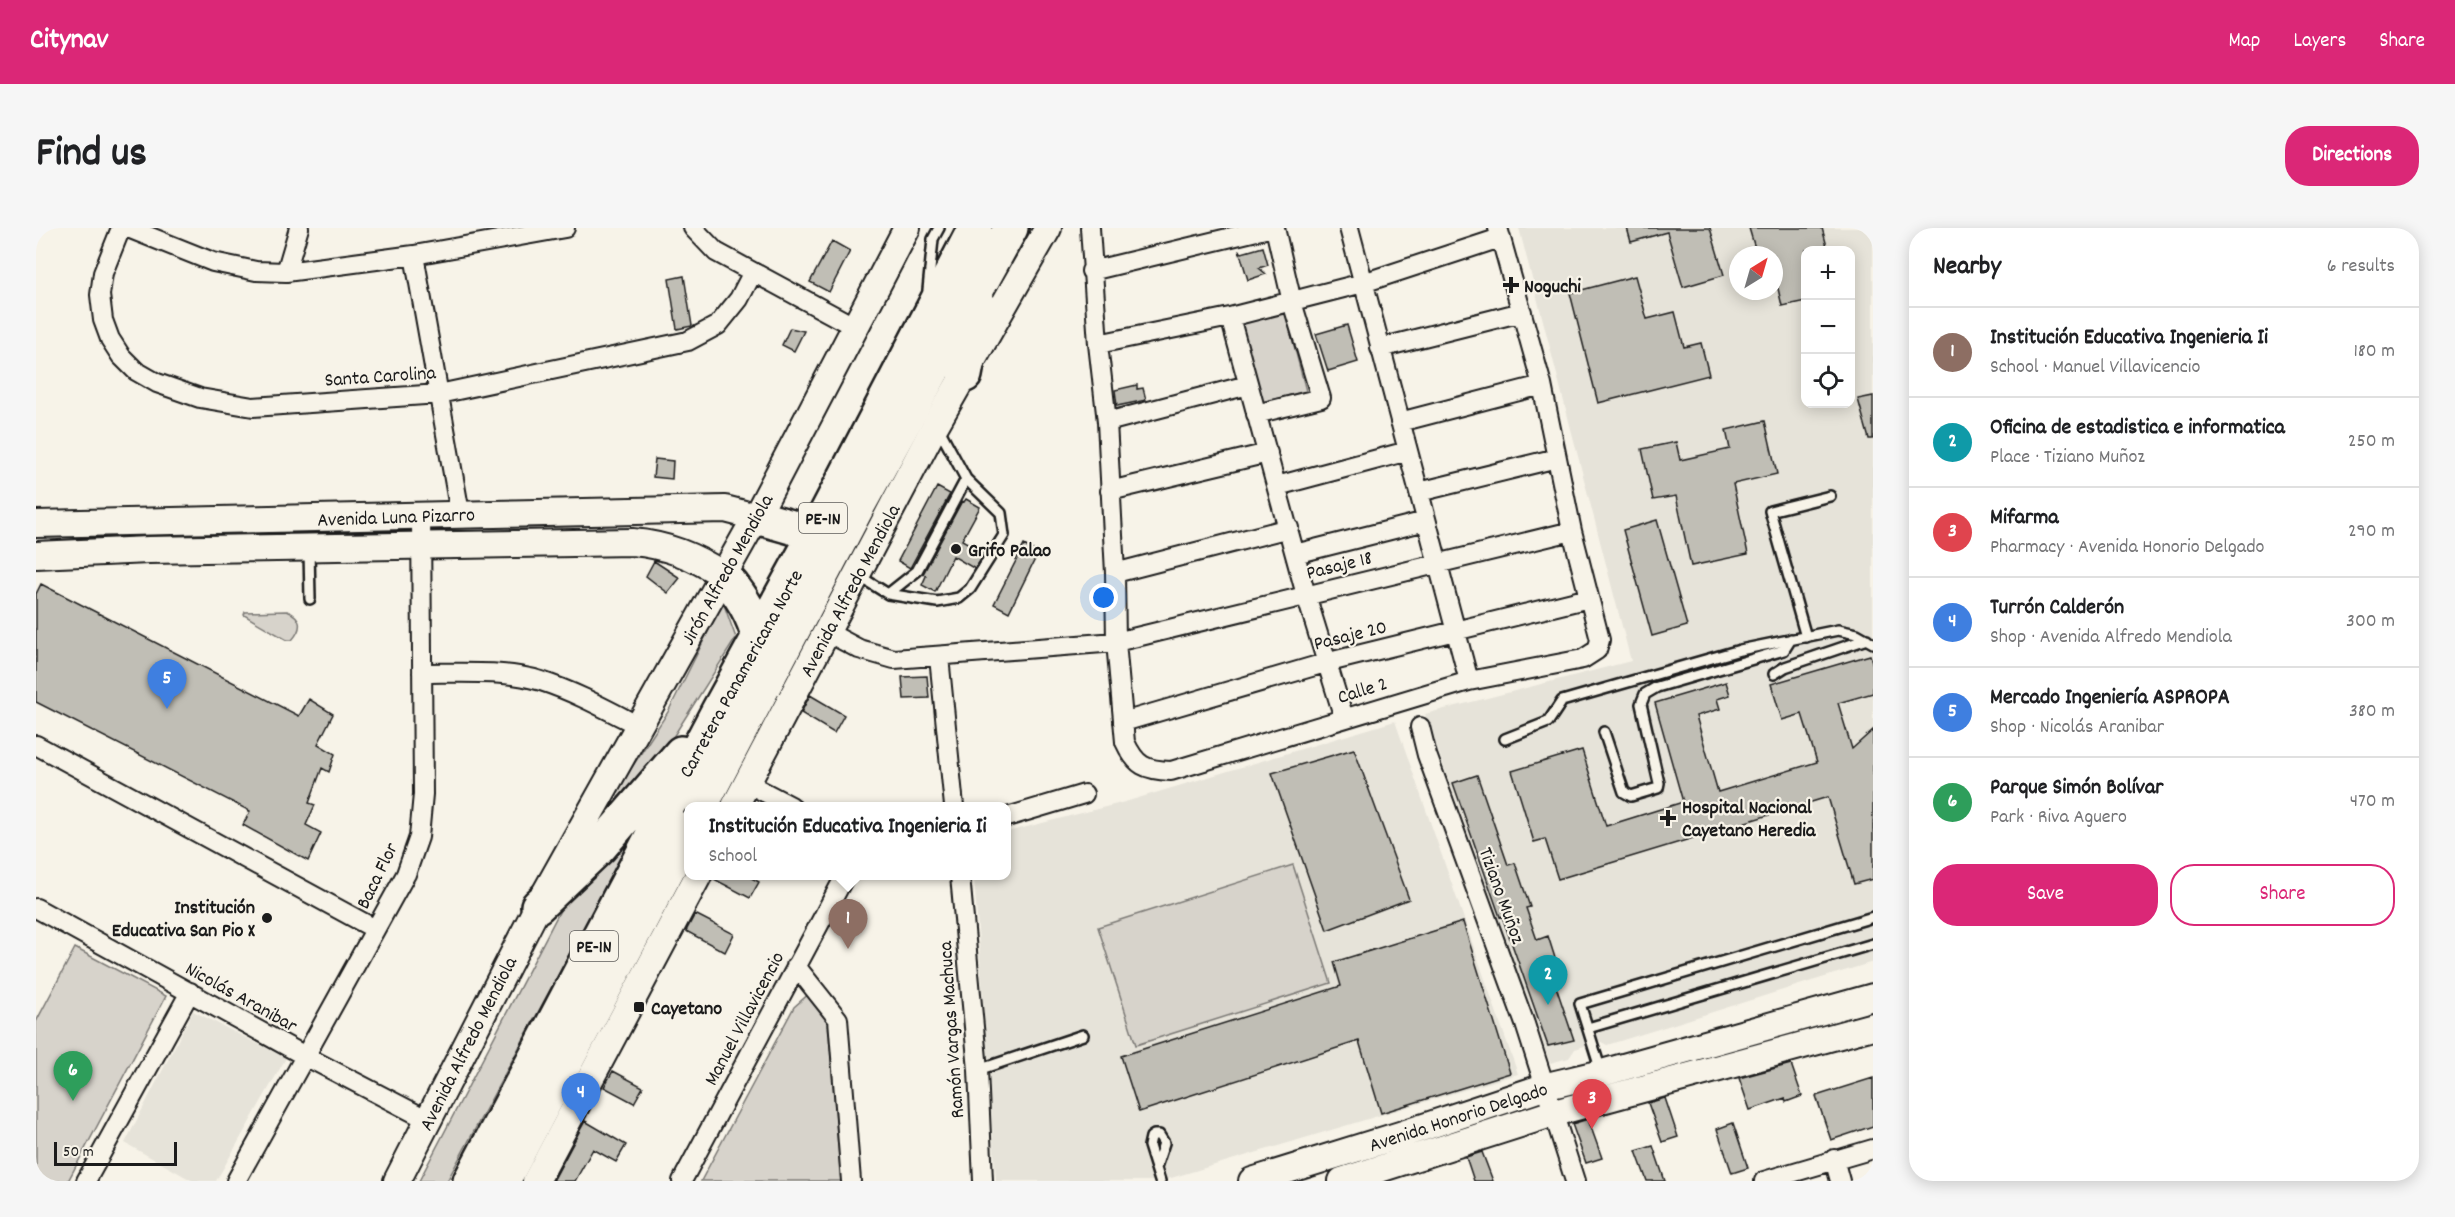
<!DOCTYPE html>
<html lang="en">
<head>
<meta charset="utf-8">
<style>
	body { margin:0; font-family:Dekko,sans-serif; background:#f6f6f6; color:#202124 }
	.controls { position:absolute; right:18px; top:18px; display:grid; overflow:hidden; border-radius:12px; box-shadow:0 3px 15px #0003 }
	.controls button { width:54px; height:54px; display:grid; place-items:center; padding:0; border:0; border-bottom:2px solid #e0e0e0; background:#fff; color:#202124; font:30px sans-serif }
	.compass { position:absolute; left:1693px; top:18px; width:54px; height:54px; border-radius:50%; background:#fff; box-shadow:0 3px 15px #0003; rotate:37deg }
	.scale { position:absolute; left:18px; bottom:15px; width:123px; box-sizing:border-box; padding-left:6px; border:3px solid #1c1c1c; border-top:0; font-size:16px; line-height:21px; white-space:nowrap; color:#1c1c1c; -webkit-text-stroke:4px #f7f3e8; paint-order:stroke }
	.you { position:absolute; left:1068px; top:370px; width:21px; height:21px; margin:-15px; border:4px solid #fff; border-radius:50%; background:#1a73e8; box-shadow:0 0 0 9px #1a73e833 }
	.badge { display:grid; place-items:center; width:39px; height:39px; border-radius:50%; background:#db2777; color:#fff; font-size:20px; font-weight:700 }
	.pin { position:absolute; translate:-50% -50px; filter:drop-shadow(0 2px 3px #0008) }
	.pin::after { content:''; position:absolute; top:32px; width:21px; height:18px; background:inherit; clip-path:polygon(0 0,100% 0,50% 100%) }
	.popup { position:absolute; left:648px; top:574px; width:327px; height:78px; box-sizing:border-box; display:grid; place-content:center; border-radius:12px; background:#fff; filter:drop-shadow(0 2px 4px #0005); font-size:20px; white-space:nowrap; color:#757577 }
	.popup b { font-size:22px; color:#202124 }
	.popup::after { content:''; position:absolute; left:50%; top:100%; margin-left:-12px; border:12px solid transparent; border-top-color:#fff }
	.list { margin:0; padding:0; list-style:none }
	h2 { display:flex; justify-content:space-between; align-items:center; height:78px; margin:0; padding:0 24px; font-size:26px }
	h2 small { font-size:20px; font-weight:400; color:#757577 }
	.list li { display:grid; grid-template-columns:39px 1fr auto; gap:18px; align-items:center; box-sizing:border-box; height:90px; padding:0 24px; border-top:2px solid #e0e0e0 }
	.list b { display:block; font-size:22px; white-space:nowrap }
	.list p { margin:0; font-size:20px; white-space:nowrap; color:#757577 }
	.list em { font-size:20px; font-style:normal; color:#757577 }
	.actions { display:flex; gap:12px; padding:18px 24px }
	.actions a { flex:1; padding:14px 0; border:2px solid #db2777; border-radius:24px; text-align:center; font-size:21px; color:#db2777 }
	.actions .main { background:#db2777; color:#fff }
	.icon { flex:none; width:33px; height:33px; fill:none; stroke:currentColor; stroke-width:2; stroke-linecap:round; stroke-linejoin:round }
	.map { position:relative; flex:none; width:1837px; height:953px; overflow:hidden; border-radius:24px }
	header { display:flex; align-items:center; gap:36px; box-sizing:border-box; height:84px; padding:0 30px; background:#db2777; color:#fff }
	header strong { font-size:28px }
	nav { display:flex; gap:33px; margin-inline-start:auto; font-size:21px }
	.intro { display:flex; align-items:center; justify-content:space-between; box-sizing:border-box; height:144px; padding:0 36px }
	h1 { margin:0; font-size:42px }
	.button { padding:15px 27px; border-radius:24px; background:#db2777; color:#fff; font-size:21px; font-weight:700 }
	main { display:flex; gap:36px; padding:0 36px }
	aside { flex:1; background:#fff; border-radius:24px; box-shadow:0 3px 15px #0003 }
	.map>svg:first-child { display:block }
	.built { fill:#e6e3d9; fill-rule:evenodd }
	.green { fill:#d7d3cb; stroke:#7a7874; stroke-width:1.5 }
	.building { fill:#c0beb5; stroke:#1c1c1c; stroke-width:1.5 }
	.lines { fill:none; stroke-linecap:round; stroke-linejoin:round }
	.lane-casing { stroke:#1c1c1c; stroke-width:14 }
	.street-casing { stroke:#1c1c1c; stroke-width:22 }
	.secondary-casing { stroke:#1c1c1c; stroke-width:30 }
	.highway-casing { stroke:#1c1c1c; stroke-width:38 }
	.lane { stroke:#f7f3e8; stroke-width:9 }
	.street { stroke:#f7f3e8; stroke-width:18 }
	.secondary { stroke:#f7f3e8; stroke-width:26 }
	.highway { stroke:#f7f3e8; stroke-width:33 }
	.poi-dot { fill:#1c1c1c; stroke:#f7f3e8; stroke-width:2 }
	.labels { text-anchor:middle; stroke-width:4.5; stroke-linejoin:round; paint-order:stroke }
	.shield { fill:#f7f3e8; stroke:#5e5c59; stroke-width:1.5 }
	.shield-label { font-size:18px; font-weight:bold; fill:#1c1c1c }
	.poi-label { font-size:20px; font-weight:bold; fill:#1c1c1c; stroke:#f7f3e8; text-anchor:start }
	.street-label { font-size:20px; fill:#1c1c1c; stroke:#f7f3e8 }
</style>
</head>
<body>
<header>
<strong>Citynav</strong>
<nav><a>Map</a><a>Layers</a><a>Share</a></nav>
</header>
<div class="intro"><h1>Find us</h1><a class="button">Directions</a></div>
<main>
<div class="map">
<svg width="1837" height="953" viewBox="0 0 1837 953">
	<rect width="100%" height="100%" fill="#f7f3e8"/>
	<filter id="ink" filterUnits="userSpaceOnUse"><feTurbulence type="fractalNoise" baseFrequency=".0167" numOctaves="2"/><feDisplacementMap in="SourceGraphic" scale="12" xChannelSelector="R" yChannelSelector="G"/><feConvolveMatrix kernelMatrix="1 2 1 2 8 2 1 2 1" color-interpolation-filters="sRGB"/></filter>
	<g filter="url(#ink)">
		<path class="built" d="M1483,0H1837V734L1571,817L1563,813L1539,821L1533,830L1514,835L1389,486L1595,433ZM1770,22H1814V176H1770ZM1702,27H1738V63H1702Z
			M1359,493L1482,846L1125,953H960L938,648H971V604L1089,574Z
			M157,783L250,830L180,953H157L89,915Z"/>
		<path class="green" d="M1249,83L1270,163L1223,175L1202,95Z
			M687,374L700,410L632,517L562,591L632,484Z
			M251,383C266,389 267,400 256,412H251L208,387L209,384Z
			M616,573L411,953H383L529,673Z
			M1257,637L1295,755L1100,817L1062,699Z
			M39,720L130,768L32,953H0V794Z
			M775,764L792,795L805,953H665L758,779Z"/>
		<path class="building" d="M1591,0H1674L1688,47L1647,59L1631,4L1595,14Z
			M1713,0H1786L1792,22H1770V73L1746,78L1738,43V27H1721Z
			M796,13L814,23L793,64L774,54Z
			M1227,19L1232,37L1223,40L1230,46L1212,52L1203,22L1206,25Z
			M648,48L656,98L641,101L633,51Z
			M1599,48L1611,91L1639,84L1648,119L1665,115L1673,147L1562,175L1534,65Z
			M1311,97L1322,134L1292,143L1280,106Z
			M754,100L768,103L758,123L746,117Z
			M1101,157V161L1107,160L1110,172L1081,178L1079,162Z
			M1837,168V211H1833L1822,171Z
			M1729,193L1741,246L1697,256L1712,326L1655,338L1640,268L1617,272L1606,221L1640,214L1644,232L1694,221L1690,202Z
			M619,231L637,233L636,251L617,249Z
			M901,259L914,266L874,340L862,333Z
			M930,271L944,279L926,312L949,325L939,341L917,328L899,364L886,357L890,348L887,346L926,273L928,274Z
			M1621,292L1651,398L1616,408L1587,302Z
			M988,317L1002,325L973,384L958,376Z
			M618,333L644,350L632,365L610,348Z
			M5,356L263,488L273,471L297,486L282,516L299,526L293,544L286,540L273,575L279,577L270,597L285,605L272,633L207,597L214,583L0,474V366Z
			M1834,427L1837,437V465L1802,475L1816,521L1837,502V651L1818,656L1792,569L1522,651L1509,611L1498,614L1476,543L1546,522L1570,598L1647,574L1619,475L1690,454L1694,467L1681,471L1684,481L1660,488L1682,564L1781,534L1766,486L1746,492L1735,456Z
			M891,448L893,470L868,471L866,449Z
			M774,467L808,487L798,505L765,485Z
			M1318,521L1373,671L1291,702L1236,545Z
			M1441,547L1472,637L1479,635L1494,679L1490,680L1501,712L1512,708L1519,730L1511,732L1538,812L1512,818L1466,688L1464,689L1417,555Z
			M677,648H712L723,654L714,670L676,650Z
			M659,686L698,706L689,724L650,703Z
			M1427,694L1474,845L1345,885L1323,813L1103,884L1085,828L1305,758L1298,734Z
			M1755,836L1766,868L1750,874L1749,870L1714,882L1703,850Z
			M577,843L607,859L598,875L568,859Z
			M1837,850V898L1795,912L1780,868Z
			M1629,870L1642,909L1626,914L1612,875Z
			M1552,891L1566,930L1550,935L1536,896Z
			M549,893L590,917L580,934L557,921L539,953H517Z
			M1697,895L1712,940L1696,945L1681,901Z
			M1617,918L1629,953H1611L1600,923Z
			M1446,924L1457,953H1438L1430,929Z"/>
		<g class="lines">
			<defs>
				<path id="lane" d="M892,62L897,11L903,0
					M273,322L274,371
					M823,348L852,366L881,343L930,251L903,201
					M852,366L901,374L923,370L934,361L968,307L965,285L930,251
					M1770,409L1734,283L1794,268
					M1738,446L1749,439L1831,411
					M1568,504L1588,564L1595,568L1622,560L1623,555L1605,476L1609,466L1621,459L1748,422L1755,411
					M1469,511L1512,494L1526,473L1704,422L1802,402L1821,406L1837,415
					M1552,800L1837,716
					M942,842L1047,807
					M1565,843L1544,776L1837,689
					M1120,939L1128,915L1123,907H1118L1115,909L1113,918L1124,953"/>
				<path id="street" d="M85,0L67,45L64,67L67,92L74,111L85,128L100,143L121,155L164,170L217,179L403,166L652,113L682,97L703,71L717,44
					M92,0L177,34L220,43L250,44L378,27L529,0
					M657,0L680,24L819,99
					M1054,0L1062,116L1071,194L1079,345L1080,414L1089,514C1100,538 1109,542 1135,543L1433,453L1547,431L1561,422L1564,412L1536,303L1506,157L1462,0
					M1313,0L1433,453
					M378,27L424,285
					M1055,43L1233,0
					M250,44L263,0
					M1194,89L1270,367L1308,490
					M1062,116L1194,89L1327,55L1464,10
					M1344,120L1486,84
					M1220,186L1285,170L1256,74L1239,0
					M1071,194L1212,157
					M1364,194L1506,157
					M1241,258L1372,223
					M1074,263L1232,225
					M1383,264L1521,230
					M1259,326L1390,293
					M1079,345L1253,300
					M791,404L823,421L858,431L1080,414L1536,303
					M903,429L918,578
					M386,445C422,445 471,442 505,453C539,464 570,481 601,497
					M1087,494L1289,435L1553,370
					M1384,499L1391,527L1489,796L1539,953
					M0,517L339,701
					M711,555L755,578
					M971,589L1048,566
					M924,648L942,842L947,953
					M0,680L269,828L392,892
					M760,738L802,791L815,953
					M1798,931L1804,953
					M50,953L154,764
					M200,953L370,646L383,609L387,566L385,288
					M646,953L809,648
					M1728,953L1837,921"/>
				<path id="secondary" d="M0,296L689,281L720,289
					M0,327L113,322L596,314C631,317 658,328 687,347
					M699,578L900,196L1012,0
					M361,953L502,678L720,289L871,0
					M500,953L662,648
					M1216,953L1364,907L1511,858L1566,845L1837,769
					M1306,953L1518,885L1837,798"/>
				<path id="highway" d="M929,147L937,105L948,82
					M720,289L759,300L783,299
					M687,347C705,366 717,386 723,411
					M665,578L821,280L975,0
					M502,678L564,619L645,525
					M434,953L682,483L783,299L939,0
					M467,953L653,601"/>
			</defs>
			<use href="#lane" class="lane-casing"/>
			<use href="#street" class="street-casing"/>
			<use href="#secondary" class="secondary-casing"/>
			<use href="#highway" class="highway-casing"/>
			<use href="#lane" class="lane"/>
			<use href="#street" class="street"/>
			<use href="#secondary" class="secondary"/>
			<use href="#highway" class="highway"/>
		</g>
	</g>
	<g class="poi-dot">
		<path d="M1472 48h6v6h6v6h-6v6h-6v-6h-6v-6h6z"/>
		<circle cx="920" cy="321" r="6"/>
		<path d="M1629 581h6v6h6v6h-6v6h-6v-6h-6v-6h6z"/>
		<circle cx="231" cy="690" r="6"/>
		<rect x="597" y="773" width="12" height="12" rx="3"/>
	</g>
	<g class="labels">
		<g class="shield">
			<rect x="763" y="275" width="48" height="30" rx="4.5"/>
			<rect x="534" y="703" width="48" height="30" rx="4.5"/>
		</g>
		<g class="shield-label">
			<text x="787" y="296">PE-1N</text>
			<text x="558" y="724">PE-1N</text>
		</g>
		<g class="poi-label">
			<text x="1488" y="64">Noguchi</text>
			<text x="932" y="328">Grifo Palao</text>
			<text x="1646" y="585">Hospital Nacional<tspan x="1646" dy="23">Cayetano Heredia</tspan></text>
			<text x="219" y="685" text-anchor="end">Institución<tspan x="219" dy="23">Educativa San Pio X</tspan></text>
			<text x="615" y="786">Cayetano</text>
		</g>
		<g class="street-label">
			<text transform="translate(344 147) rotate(-4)" y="7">Santa Carolina</text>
			<text transform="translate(360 288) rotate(-2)" y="7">Avenida Luna Pizarro</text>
			<text transform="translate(1303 336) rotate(-14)" y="7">Pasaje 18</text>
			<text transform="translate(690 341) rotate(-61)" y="7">Jirón Alfredo Mendiola</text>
			<text transform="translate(813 362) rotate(-62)" y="7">Avenida Alfredo Mendiola</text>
			<text transform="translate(1314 406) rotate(-14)" y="7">Pasaje 20</text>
			<text transform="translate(704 445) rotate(-61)" y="7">Carretera Panamericana Norte</text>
			<text transform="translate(1326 461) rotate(-17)" y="7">Calle 2</text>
			<text transform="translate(340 647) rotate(-64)" y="7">Baca Flor</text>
			<text transform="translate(1467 667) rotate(70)" y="7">Tiziano Muñoz</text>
			<text transform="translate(206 768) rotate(29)" y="7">Nicolás Aranibar</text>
			<text transform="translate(707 790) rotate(-62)" y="7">Manuel Villavicencio</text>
			<text transform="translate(914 802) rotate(-94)" y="7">Ramón Vargas Machuca</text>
			<text transform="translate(431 815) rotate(-63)" y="7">Avenida Alfredo Mendiola</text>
			<text transform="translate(1422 888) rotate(-18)" y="7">Avenida Honorio Delgado</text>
		</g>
	</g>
</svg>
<div class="controls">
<button>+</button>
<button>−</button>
<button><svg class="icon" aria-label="locate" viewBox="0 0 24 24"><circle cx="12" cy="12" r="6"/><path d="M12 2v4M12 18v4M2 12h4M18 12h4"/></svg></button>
</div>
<svg class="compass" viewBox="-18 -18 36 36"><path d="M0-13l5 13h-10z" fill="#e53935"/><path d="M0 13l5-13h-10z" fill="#757577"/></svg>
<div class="scale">50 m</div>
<div class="you"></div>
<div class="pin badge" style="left:812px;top:721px;background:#8d6e63">1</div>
<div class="popup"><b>Institución Educativa Ingenieria Ii</b>School</div>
<div class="pin badge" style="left:1512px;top:777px;background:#0f9aa8">2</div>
<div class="pin badge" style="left:1556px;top:901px;background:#e0444e">3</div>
<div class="pin badge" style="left:545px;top:895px;background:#3f7fe0">4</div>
<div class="pin badge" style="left:131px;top:481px;background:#3f7fe0">5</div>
<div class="pin badge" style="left:37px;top:873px;background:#2e9e5b">6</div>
</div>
<aside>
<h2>Nearby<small>6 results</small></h2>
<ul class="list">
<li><span class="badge" style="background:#8d6e63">1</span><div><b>Institución Educativa Ingenieria Ii</b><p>School · Manuel Villavicencio</p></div><em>180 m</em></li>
<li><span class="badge" style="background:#0f9aa8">2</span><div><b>Oficina de estadistica e informatica</b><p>Place · Tiziano Muñoz</p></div><em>250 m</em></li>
<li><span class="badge" style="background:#e0444e">3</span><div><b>Mifarma</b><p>Pharmacy · Avenida Honorio Delgado</p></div><em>290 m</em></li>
<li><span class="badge" style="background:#3f7fe0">4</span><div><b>Turrón Calderón</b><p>Shop · Avenida Alfredo Mendiola</p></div><em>300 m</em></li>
<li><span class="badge" style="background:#3f7fe0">5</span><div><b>Mercado Ingeniería ASPROPA</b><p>Shop · Nicolás Aranibar</p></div><em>380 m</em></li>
<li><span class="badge" style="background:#2e9e5b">6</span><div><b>Parque Simón Bolívar</b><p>Park · Riva Aguero</p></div><em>470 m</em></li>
</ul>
<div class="actions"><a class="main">Save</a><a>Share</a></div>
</aside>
</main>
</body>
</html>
